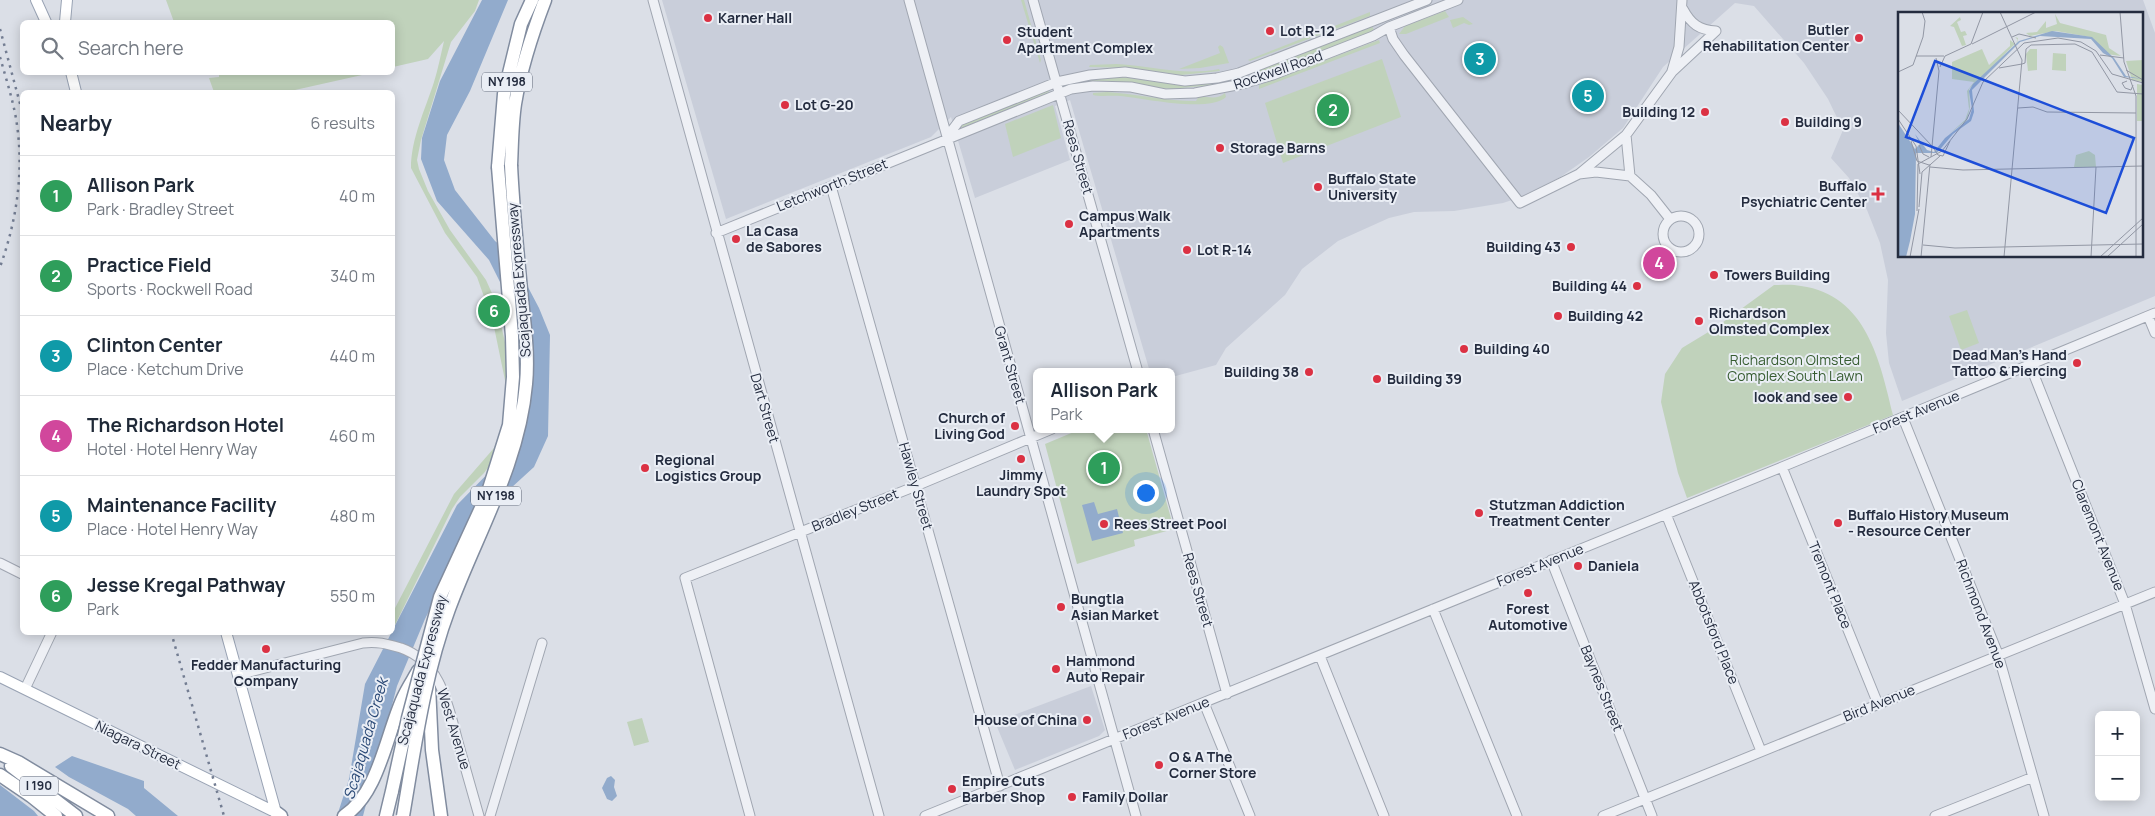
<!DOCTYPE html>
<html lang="en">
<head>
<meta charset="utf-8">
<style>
	body { margin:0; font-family:Manrope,sans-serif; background:#f2f2f3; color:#1f2937 }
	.controls { position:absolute; right:15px; bottom:15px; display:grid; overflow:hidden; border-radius:8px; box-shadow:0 2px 12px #0003 }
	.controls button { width:45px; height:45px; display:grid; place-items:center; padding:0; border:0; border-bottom:1px solid #e0e1e3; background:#fff; color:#1f2937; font:25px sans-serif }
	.you { position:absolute; left:1145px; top:492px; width:18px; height:18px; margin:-12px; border:4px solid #fff; border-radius:50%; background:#1a73e8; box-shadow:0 0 0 8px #1a73e833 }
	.badge { display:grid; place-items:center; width:32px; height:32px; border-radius:50%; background:#db3143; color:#fff; font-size:16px; font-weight:700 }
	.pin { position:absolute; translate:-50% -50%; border:2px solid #fff; box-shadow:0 1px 5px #0006 }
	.popup { position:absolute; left:1033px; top:368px; width:142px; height:65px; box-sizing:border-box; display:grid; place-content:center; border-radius:8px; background:#fff; filter:drop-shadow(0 1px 4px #0005); font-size:16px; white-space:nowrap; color:#747a83 }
	.popup b { font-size:19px; color:#1f2937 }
	.popup::after { content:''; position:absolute; left:50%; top:100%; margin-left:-10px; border:10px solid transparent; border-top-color:#fff }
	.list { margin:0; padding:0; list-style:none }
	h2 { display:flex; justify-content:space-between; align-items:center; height:65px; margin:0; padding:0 20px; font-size:21px }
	h2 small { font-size:16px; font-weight:400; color:#747a83 }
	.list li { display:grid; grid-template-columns:32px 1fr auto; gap:15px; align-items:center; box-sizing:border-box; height:80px; padding:0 20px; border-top:1px solid #e0e1e3 }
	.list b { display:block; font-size:19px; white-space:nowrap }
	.list p { margin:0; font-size:16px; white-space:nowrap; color:#747a83 }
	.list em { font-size:16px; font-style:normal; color:#747a83 }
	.icon { flex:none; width:28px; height:28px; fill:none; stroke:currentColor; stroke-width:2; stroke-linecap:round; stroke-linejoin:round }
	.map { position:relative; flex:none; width:2155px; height:816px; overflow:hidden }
	.search { position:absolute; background:#fff; box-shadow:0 2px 12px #0003; left:20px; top:20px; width:375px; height:55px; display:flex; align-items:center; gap:12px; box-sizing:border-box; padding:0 18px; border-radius:8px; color:#747a83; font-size:19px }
	.panel { position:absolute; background:#fff; box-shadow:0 2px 12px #0003; left:20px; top:90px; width:375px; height:545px; border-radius:8px }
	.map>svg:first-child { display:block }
	.built { fill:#c9ceda; fill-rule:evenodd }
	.green { fill:#c0d2bb }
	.water { fill:#92abcc }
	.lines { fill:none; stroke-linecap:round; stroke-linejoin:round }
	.minor-casing { stroke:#a0a6b1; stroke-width:11 }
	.major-casing { stroke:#99a3b4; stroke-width:12 }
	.highway-casing { stroke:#818c9f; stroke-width:15 }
	.minor { stroke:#eef0f5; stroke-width:9 }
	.major { stroke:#fff; stroke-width:10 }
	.highway { stroke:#fff; stroke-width:12 }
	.rail { stroke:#737d92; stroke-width:2.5; stroke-dasharray:2.5 5; stroke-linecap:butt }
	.highway-bridge-casing { stroke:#818c9f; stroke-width:15; stroke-linecap:butt }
	.highway-bridge { stroke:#fff; stroke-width:12 }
	.poi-dot { fill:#db3143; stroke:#eaeef5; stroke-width:2 }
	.labels { text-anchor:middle; stroke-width:4; stroke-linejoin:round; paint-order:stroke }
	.shield { fill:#eaeef5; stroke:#5f6676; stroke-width:1 }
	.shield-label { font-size:12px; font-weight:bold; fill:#242c3f }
	.poi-label { font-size:14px; font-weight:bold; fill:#242c3f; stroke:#eaeef5; text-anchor:start }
	.street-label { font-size:14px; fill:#242c3f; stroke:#eaeef5 }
	.park-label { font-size:14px; fill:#365c30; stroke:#eaeef5 }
	.water-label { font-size:15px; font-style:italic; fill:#2a4976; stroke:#eaeef5 }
	.inset-road { fill:none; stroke:#9297a4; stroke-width:1 }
	.view { fill:#1d4ed8; fill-opacity:0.15; stroke:#1d4ed8; stroke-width:2.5 }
	.inset-edge { fill:none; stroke:#242c3f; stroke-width:2.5 }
</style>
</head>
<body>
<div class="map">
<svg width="2155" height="816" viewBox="0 0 2155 816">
	<rect width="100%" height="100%" fill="#dbdfe7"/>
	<path class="built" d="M662,0H2143L2155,33V296L1902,401L1889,363L1886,333L1888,280L1880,243L1867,210L1849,178L1831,158L1843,130L1828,99L1804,63L1754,6L1735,3L1663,67L1623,128L1589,157L1559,178L1524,196L1503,203L1454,211L1414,212L1389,218L1338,241L1302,269L1285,295L1226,348L1216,365L1172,377V372H1150L1070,100L1055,106L1070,160L975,198L951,117L931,137L726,219ZM1899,14H2141V256H1899Z
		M1091,686L1105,730L1099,736L1015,770L995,722Z"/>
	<path class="green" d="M166,0H479L475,11L451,42L421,140L417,160L419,169L428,191L450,230L486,280L495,300L509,359L508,441L484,473L460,497L452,509L393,629V612L454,494L494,448L504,425L507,390L493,322L477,277L445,233L411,168C411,139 425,110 434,82C438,69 441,54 444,41L428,59L393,67L392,22H174Z
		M1021,0H1024L1041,60L1040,63Z
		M1445,11L1449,17L1406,34H1399L1405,26Z
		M1370,12V16L1250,61L1248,60Z
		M1463,17L1473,24L1469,25L1464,23L1453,28L1450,20Z
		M1372,26L1374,30L1373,32L1283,67L1255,73L1254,71Z
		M1379,40L1380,43L1259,89V85Z
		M1220,45L1223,47L1229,63L1200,68L1179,69L1220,53L1218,47Z
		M1382,59L1401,117L1283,163L1265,103Z
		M1117,64C1152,66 1183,76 1219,69L1220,71L1181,75L1132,68L1089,67L1090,65Z
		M219,72H371V73L286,92H214L209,78L219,77Z
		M1122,77L1178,85L1224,82L1213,85L1171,89L1103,82L1069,84L1098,78Z
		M1048,90L1049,92L961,128L962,125Z
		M1107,92C1137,94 1166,101 1196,101L1199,96C1210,97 1217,100 1225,93L1226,97C1208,113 1143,98 1120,96C1111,95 1101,97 1093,95V93Z
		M1053,105L1061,138L1013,157L1005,124Z
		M1774,285C1783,285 1792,284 1801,286C1867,295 1880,362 1893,415L1687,498L1678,473L1661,402L1665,374L1682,348L1715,328Z
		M1967,310L1979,343L1961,350L1949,316Z
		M1081,429H1146L1174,529L1134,540L1135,546L1077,564L1045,444Z
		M642,718L649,742L634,746L627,722Z"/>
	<path class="water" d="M482,0H508L470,91L447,135L444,160L455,190L495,241L510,253L539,308L550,335L548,436L534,467L499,499L450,569L425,619L397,686L363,816H337L349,779L365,684L457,505L502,459L528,417L533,369L516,314L489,260L437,201L421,159L422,138L440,81Z
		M1094,502L1098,514L1117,509L1123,533L1092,541L1082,505Z
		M72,756L144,781V788L178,816H136L128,809L69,777L55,767Z
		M611,776L615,780L614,787L617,796L612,801L607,799L602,788L607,778Z
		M0,785L34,811L38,816H0Z"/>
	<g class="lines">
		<defs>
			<path id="minor" d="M653,0L879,816
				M909,0L1136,816
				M1033,0L1138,372
				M1683,9C1691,24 1699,30 1716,31
				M1389,27L1393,39L1404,55L1520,203L1579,174L1626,135L1672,72L1716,31
				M1672,71L1679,47L1682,0
				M1626,135L1630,176L1651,195L1670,219
				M947,137L959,121L1057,82L1090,75L1125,72L1185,81L1217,78L1239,73L1427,0
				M1579,174L1596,172L1630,176
				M831,186L1000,786
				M1663 234a18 18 0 1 1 36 0a18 18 0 1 1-36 0Z
				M716,233L1071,89L1093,86L1131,87L1165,94L1195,93L1242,84L1273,75L1373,36L1389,27L1458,0
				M2148,316L2155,333
				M2030,365L2125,604L2155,709
				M1903,418L1998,654L2044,816
				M1153,429L1227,694
				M1782,467L1878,704
				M1666,514L1761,751
				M1551,560L1652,816
				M0,563L22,574
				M1433,609L1517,816
				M1320,656L1384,816
				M238,675L363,643C377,641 387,644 401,648C441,662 448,705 458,742C465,766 472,791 479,816
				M25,689L52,632
				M1204,703L1250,816
				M490,816L542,643
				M750,816L685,578L916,486L1052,429
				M925,816L1782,467L2155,313
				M1603,816L2155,592
				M1935,816L2033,777"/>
			<path id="major" d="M36,0L46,22
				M65,22L67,0
				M71,72L76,92
				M226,632L277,816
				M0,677L277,813"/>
			<path id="highway" d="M511,165C512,145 512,124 515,104C521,67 532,34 545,0
				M498,167L504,94L521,24L532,0
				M429,686L432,750L441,816
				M0,754L18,762L108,816
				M11,766L76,816
				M0,775L31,796L56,816
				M277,813L281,816
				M344,816C379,793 386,735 403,698C407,689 413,680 418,671
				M386,816L392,791"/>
		</defs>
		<use href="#minor" class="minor-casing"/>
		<use href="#major" class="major-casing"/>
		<use href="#highway" class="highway-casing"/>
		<use href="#minor" class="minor"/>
		<use href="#major" class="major"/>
		<use href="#highway" class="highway"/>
		<path class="rail" d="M0,29L22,111
			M0,57C5,75 11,94 15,113C25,165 18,217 0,267
			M171,632L224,816"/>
		<defs>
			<path id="highway-bridge" d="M392,791L408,718L440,597L487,495L509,425L513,377L512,336L498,167
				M403,816C415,746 424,676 449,609C476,535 519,465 526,384C529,353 524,321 521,290C517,248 513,207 511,165"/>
		</defs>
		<use href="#highway-bridge" class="highway-bridge-casing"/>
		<use href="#highway-bridge" class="highway-bridge"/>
	</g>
	<g class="poi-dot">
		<circle cx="708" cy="18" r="5"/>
		<circle cx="1270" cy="31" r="5"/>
		<circle cx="1859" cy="38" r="5"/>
		<circle cx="1007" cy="40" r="5"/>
		<circle cx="785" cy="105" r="5"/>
		<circle cx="1705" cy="112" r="5"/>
		<circle cx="1785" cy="122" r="5"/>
		<circle cx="1220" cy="148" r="5"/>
		<circle cx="1318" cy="187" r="5"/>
		<path d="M1875.5 186.5h5v5h5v5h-5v5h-5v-5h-5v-5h5z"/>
		<circle cx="1069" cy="224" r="5"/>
		<circle cx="736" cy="239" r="5"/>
		<circle cx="1571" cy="247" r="5"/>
		<circle cx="1187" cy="250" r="5"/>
		<circle cx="1714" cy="275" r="5"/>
		<circle cx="1637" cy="286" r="5"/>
		<circle cx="1558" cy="316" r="5"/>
		<circle cx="1699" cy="321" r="5"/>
		<circle cx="1464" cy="349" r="5"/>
		<circle cx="2077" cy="363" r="5"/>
		<circle cx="1309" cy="372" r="5"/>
		<circle cx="1377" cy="379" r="5"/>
		<circle cx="1848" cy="397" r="5"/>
		<circle cx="1015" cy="426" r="5"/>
		<circle cx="1021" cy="459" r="5"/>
		<circle cx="645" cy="468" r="5"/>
		<circle cx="1479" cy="513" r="5"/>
		<circle cx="1838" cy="523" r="5"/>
		<circle cx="1104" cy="524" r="5"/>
		<circle cx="1578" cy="566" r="5"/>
		<circle cx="1528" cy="593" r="5"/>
		<circle cx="1061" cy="607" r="5"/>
		<circle cx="266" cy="649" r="5"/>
		<circle cx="1056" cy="669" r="5"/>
		<circle cx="1087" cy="720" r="5"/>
		<circle cx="1159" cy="765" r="5"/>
		<circle cx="952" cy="789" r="5"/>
		<circle cx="1072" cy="797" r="5"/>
	</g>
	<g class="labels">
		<g class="shield">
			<rect x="482" y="72.5" width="50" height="19" rx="4"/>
			<rect x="471" y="486.5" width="50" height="19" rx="4"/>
			<rect x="20" y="776.5" width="38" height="19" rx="4"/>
		</g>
		<g class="shield-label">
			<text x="507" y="86">NY 198</text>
			<text x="496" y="500">NY 198</text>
			<text x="39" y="790">I 190</text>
		</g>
		<g class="poi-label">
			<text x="718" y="23">Karner Hall</text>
			<text x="1849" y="35" text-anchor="end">Butler<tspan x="1849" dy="16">Rehabilitation Center</tspan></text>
			<text x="1280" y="36">Lot R-12</text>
			<text x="1017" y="37">Student<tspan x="1017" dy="16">Apartment Complex</tspan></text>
			<text x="795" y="110">Lot G-20</text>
			<text x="1695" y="117" text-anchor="end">Building 12</text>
			<text x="1795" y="127">Building 9</text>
			<text x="1230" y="153">Storage Barns</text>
			<text x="1328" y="184">Buffalo State<tspan x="1328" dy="16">University</tspan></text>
			<text x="1867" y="191" text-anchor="end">Buffalo<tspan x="1867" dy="16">Psychiatric Center</tspan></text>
			<text x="1079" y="221">Campus Walk<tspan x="1079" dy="16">Apartments</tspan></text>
			<text x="746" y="236">La Casa<tspan x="746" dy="16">de Sabores</tspan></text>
			<text x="1561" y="252" text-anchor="end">Building 43</text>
			<text x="1197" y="255">Lot R-14</text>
			<text x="1724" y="280">Towers Building</text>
			<text x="1627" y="291" text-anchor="end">Building 44</text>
			<text x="1709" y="318">Richardson<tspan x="1709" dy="16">Olmsted Complex</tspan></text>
			<text x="1568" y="321">Building 42</text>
			<text x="1474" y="354">Building 40</text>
			<text x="2067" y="360" text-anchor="end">Dead Man's Hand<tspan x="2067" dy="16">Tattoo &amp; Piercing</tspan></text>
			<text x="1299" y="377" text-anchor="end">Building 38</text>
			<text x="1387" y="384">Building 39</text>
			<text x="1838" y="402" text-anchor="end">look and see</text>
			<text x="1005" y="423" text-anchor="end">Church of<tspan x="1005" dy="16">Living God</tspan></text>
			<text x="655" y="465">Regional<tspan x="655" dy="16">Logistics Group</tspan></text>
			<text x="1021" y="480" text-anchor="middle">Jimmy<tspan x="1021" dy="16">Laundry Spot</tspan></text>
			<text x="1489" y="510">Stutzman Addiction<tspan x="1489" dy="16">Treatment Center</tspan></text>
			<text x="1848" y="520">Buffalo History Museum<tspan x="1848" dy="16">- Resource Center</tspan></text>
			<text x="1114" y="529">Rees Street Pool</text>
			<text x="1588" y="571">Daniela</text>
			<text x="1071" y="604">Bungtla<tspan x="1071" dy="16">Asian Market</tspan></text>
			<text x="1528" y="614" text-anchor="middle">Forest<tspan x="1528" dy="16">Automotive</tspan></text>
			<text x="1066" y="666">Hammond<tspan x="1066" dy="16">Auto Repair</tspan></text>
			<text x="266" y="670" text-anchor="middle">Fedder Manufacturing<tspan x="266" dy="16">Company</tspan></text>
			<text x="1077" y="725" text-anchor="end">House of China</text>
			<text x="1169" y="762">O &amp; A The<tspan x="1169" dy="16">Corner Store</tspan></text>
			<text x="962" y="786">Empire Cuts<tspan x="962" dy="16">Barber Shop</tspan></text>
			<text x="1082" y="802">Family Dollar</text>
		</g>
		<g class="street-label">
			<text transform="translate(1278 70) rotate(-19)" y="5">Rockwell Road</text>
			<text transform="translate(1078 157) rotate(74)" y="5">Rees Street</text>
			<text transform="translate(832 185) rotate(-22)" y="5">Letchworth Street</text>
			<text transform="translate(519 280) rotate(-95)" y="5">Scajaquada Expressway</text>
			<text transform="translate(1010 365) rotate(74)" y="5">Grant Street</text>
			<text transform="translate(765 408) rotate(74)" y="5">Dart Street</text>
			<text transform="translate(1916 412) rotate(-22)" y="5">Forest Avenue</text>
			<text transform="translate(916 486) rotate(74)" y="5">Hawley Street</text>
			<text transform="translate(855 510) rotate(-22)" y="5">Bradley Street</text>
			<text transform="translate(2098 535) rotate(68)" y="5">Claremont Avenue</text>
			<text transform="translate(1540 565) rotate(-22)" y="5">Forest Avenue</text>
			<text transform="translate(1830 585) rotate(68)" y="5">Tremont Place</text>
			<text transform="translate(1198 590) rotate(74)" y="5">Rees Street</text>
			<text transform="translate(1981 614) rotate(69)" y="5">Richmond Avenue</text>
			<text transform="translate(1714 632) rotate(68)" y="5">Abbotsford Place</text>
			<text transform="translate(422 670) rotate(-75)" y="5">Scajaquada Expressway</text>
			<text transform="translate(1602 688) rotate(68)" y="5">Baynes Street</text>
			<text transform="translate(1879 703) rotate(-22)" y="5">Bird Avenue</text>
			<text transform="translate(1166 718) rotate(-22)" y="5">Forest Avenue</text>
			<text transform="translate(454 729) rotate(73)" y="5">West Avenue</text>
			<text transform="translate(138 745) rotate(26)" y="5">Niagara Street</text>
		</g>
		<g class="park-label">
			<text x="1795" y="365">Richardson Olmsted<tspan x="1795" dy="16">Complex South Lawn</tspan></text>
		</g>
		<g class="water-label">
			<text transform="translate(366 739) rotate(-74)" y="5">Scajaquada Creek</text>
		</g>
	</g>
	<g transform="translate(1898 12)">
		<rect width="245" height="245" fill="#dbdfe7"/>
		<path d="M157,2L162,11L208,23L211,36L223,44L208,42L192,25L158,19L132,24L128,21L139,20L148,9V16L159,12ZM62,5L63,8L59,10L63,20L67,19L69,23L65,24L68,33L64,34L56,15L52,14ZM117,25L120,26V29L71,77L72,95L69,108L51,122L67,108L71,97L69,79L76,70L54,67V50L84,37L91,53L112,34V28L117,32L120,28ZM132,37H139V58L130,59L128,42ZM155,41L168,42V59L154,58ZM245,48V70L234,68L228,49ZM239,72L245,73V109H239ZM191,139L197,143L198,155H176L178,143Z" fill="#c0d2bb"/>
		<path d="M154,19L194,25L216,46L228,64L245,67L226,65L214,46L205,41L193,27L142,24L122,30L74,78L76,100L73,109L55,122L39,141H18L17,202L12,229L8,245H0V111L17,137L22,132L17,122L29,138L36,140L47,126L71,107L74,97L71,79L75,72L121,29Z" fill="#92abcc"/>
		<path class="inset-road" d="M102,0L124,48L106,245M222,0L226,50L238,84V245M114,25L121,22L138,26M74,32L138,0M202,43L226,46M18,44H46M124,52L127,51L128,37L133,33L177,32L194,40L219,80L245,82M42,55L47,44L73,32L85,0M101,56L124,52M228,58L245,68M0,60L15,53L25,25L27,9L24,0M229,69L224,71L227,76L233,78L235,73M120,96L135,95L149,100L238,101M0,98L34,134M0,107L18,134L22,162M13,129L19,149L31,153M21,133L25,142L31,145M34,134L40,143L45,144L52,129M33,145L41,59L38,46M32,155L65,158L245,154M21,195L24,160L42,144M19,199L20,152L44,139L69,107L85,70L126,31L160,26L183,30L198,39L214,62L245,71M25,233L57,236L245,232M12,245L21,197M23,245L32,152M193,245L198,155M202,245L245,206M209,245L245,212"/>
		<path class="view" d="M37,49L236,126L208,201L8,125Z"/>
		<rect width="245" height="245" class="inset-edge"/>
	</g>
</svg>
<div class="controls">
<button>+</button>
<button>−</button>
</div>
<div class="you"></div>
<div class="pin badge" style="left:1104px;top:468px;background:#2e9e5b">1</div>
<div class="popup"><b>Allison Park</b>Park</div>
<div class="pin badge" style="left:1333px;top:110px;background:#2e9e5b">2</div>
<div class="pin badge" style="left:1480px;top:59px;background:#0f9aa8">3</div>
<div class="pin badge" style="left:1659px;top:263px;background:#d1479c">4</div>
<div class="pin badge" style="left:1588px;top:96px;background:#0f9aa8">5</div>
<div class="pin badge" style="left:494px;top:311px;background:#2e9e5b">6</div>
<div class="search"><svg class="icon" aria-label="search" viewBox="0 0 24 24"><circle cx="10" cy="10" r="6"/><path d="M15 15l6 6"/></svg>Search here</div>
<section class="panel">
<h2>Nearby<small>6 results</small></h2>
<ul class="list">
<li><span class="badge" style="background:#2e9e5b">1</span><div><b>Allison Park</b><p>Park · Bradley Street</p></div><em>40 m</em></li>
<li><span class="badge" style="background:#2e9e5b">2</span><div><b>Practice Field</b><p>Sports · Rockwell Road</p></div><em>340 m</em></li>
<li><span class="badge" style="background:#0f9aa8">3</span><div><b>Clinton Center</b><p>Place · Ketchum Drive</p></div><em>440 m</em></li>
<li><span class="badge" style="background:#d1479c">4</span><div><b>The Richardson Hotel</b><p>Hotel · Hotel Henry Way</p></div><em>460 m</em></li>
<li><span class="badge" style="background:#0f9aa8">5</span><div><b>Maintenance Facility</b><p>Place · Hotel Henry Way</p></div><em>480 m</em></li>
<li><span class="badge" style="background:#2e9e5b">6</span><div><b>Jesse Kregal Pathway</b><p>Park</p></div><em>550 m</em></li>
</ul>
</section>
</div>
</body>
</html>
